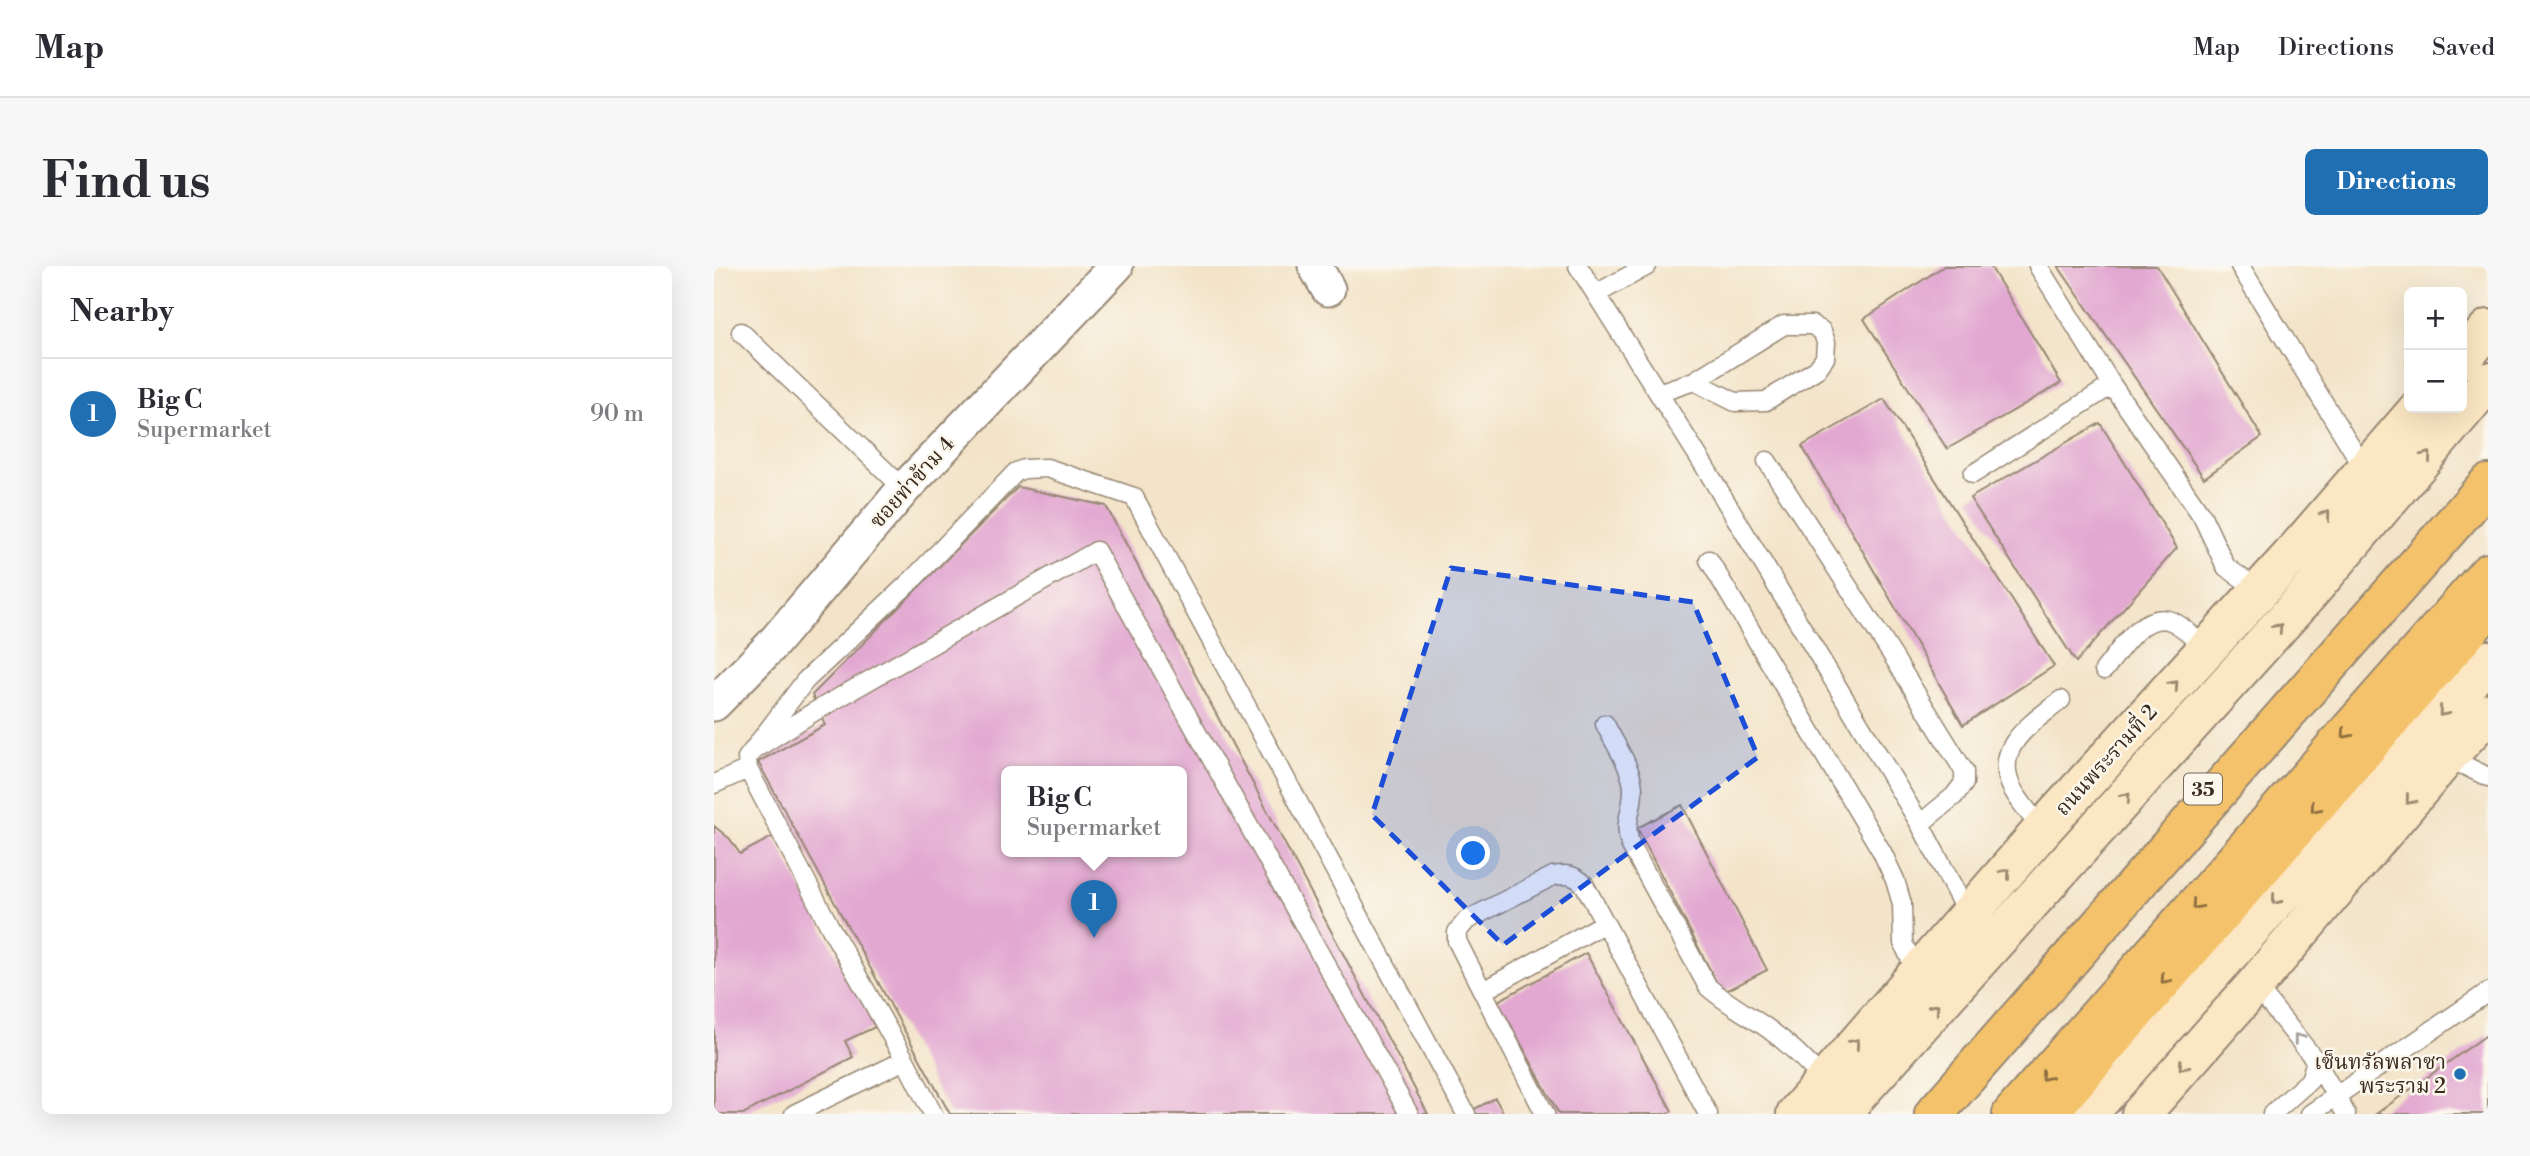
<!DOCTYPE html>
<html lang="en">
<head>
<meta charset="utf-8">
<style>
	body { margin:0; font-family:"Libre Bodoni","Noto Serif Thai",serif; background:#f7f7f7; color:#2b2b33 }
	.controls { position:absolute; right:21px; top:21px; display:grid; overflow:hidden; border-radius:10px; box-shadow:0 7px 28px #0002 }
	.controls button { width:63px; height:63px; display:grid; place-items:center; padding:0; border:0; border-bottom:2px solid #e1e1e2; background:#fff; color:#2b2b33; font:35px sans-serif }
	.you { position:absolute; left:760px; top:588px; width:24px; height:24px; margin:-18px; border:5px solid #fff; border-radius:50%; background:#1a73e8; box-shadow:0 0 0 10px #1a73e833 }
	.badge { display:grid; place-items:center; width:46px; height:46px; border-radius:50%; background:#1f6fb2; color:#fff; font-size:23px; font-weight:700 }
	.pin { position:absolute; translate:-50% -58px; filter:drop-shadow(0 2px 4px #0008) }
	.pin::after { content:''; position:absolute; top:37px; width:24px; height:21px; background:inherit; clip-path:polygon(0 0,100% 0,50% 100%) }
	.popup { position:absolute; left:287px; top:500px; width:186px; height:91px; box-sizing:border-box; display:grid; place-content:center; border-radius:10px; background:#fff; filter:drop-shadow(0 2px 5px #0005); font-size:23px; white-space:nowrap; color:#7c7c81 }
	.popup b { font-size:26px; color:#2b2b33 }
	.popup::after { content:''; position:absolute; left:50%; top:100%; margin-left:-14px; border:14px solid transparent; border-top-color:#fff }
	.list { margin:0; padding:0; list-style:none }
	h2 { display:flex; justify-content:space-between; align-items:center; height:91px; margin:0; padding:0 28px; font-size:30px }
	h2 small { font-size:23px; font-weight:400; color:#7c7c81 }
	.list li { display:grid; grid-template-columns:46px 1fr auto; gap:21px; align-items:center; box-sizing:border-box; height:112px; padding:0 28px; border-top:2px solid #e1e1e2 }
	.list b { display:block; font-size:26px; white-space:nowrap }
	.list p { margin:0; font-size:23px; white-space:nowrap; color:#7c7c81 }
	.list em { font-size:23px; font-style:normal; color:#7c7c81 }
	.map { position:relative; flex:none; width:1774px; height:848px; overflow:hidden; border-radius:10px }
	header { display:flex; align-items:center; gap:42px; box-sizing:border-box; height:98px; padding:0 35px; background:#fff; border-bottom:2px solid #e1e1e2 }
	header strong { font-size:33px }
	nav { display:flex; gap:38px; margin-inline-start:auto; font-size:24px }
	.intro { display:flex; align-items:center; justify-content:space-between; box-sizing:border-box; height:168px; padding:0 42px }
	h1 { margin:0; font-size:49px }
	.button { padding:18px 32px; border-radius:10px; background:#1f6fb2; color:#fff; font-size:24px; font-weight:700 }
	main { display:flex; gap:42px; padding:0 42px }
	aside { flex:1; background:#fff; border-radius:10px; box-shadow:0 7px 28px #0002 }
	.map>svg:first-child { display:block }
	.building { fill:#e2a8d1; fill-rule:evenodd }
	.lines { fill:none; stroke-linecap:round; stroke-linejoin:round }
	.service-casing { stroke:#978774; stroke-width:21 }
	.minor-casing { stroke:#978774; stroke-width:37 }
	.secondary-casing { stroke:#978774; stroke-width:42 }
	.trunk-casing { stroke:#978774; stroke-width:42 }
	.motorway-casing { stroke:#978774; stroke-width:42 }
	.service { stroke:#fff; stroke-width:18 }
	.minor { stroke:#fff; stroke-width:33 }
	.secondary { stroke:#fbe7c3; stroke-width:38 }
	.trunk { stroke:#f4c26a; stroke-width:38 }
	.motorway { stroke:#f4c26a; stroke-width:38 }
	.oneway { stroke:#9b8870 }
	.oneway2 { stroke:#8e6e40 }
	.oneway3 { stroke:#a79f9a }
	.marked { fill:#1d4ed8; fill-opacity:0.2; stroke:#1d4ed8; stroke-width:5; stroke-dasharray:14 9; stroke-linejoin:round }
	.poi-dot { fill:#1f6fb2; stroke:#fbf7ec; stroke-width:2.5 }
	.labels { text-anchor:middle; stroke-width:5; stroke-linejoin:round; paint-order:stroke }
	.shield { fill:#fbf7ec; stroke:#75685c; stroke-width:2 }
	.shield-label { font-size:19px; font-weight:bold; fill:#3b2a1e }
	.street-label { font-size:21px; fill:#3b2a1e; stroke:#fbf7ec }
	.poi-label { font-size:21px; fill:#3b2a1e; stroke:#fbf7ec; text-anchor:end }
</style>
</head>
<body>
<header>
<strong>Map</strong>
<nav><a>Map</a><a>Directions</a><a>Saved</a></nav>
</header>
<div class="intro"><h1>Find us</h1><a class="button">Directions</a></div>
<main>
<aside>
<h2>Nearby<small></small></h2>
<ul class="list">
<li><span class="badge">1</span><div><b>Big C</b><p>Supermarket</p></div><em>90 m</em></li>
</ul>
</aside>
<div class="map">
<svg width="1774" height="848" viewBox="0 0 1774 848">
	<rect width="100%" height="100%" fill="#fbf7ec"/>
	<filter id="ink" filterUnits="userSpaceOnUse"><feTurbulence type="fractalNoise" baseFrequency=".0143" numOctaves="2"/><feDisplacementMap in="SourceGraphic" scale="14" xChannelSelector="R" yChannelSelector="G"/><feConvolveMatrix kernelMatrix="1 2 1 2 8 2 1 2 1" color-interpolation-filters="sRGB"/></filter>
	<filter id="wash" filterUnits="userSpaceOnUse"><feTurbulence type="fractalNoise" baseFrequency=".00686" numOctaves="4" result="noise"/><feDisplacementMap in="SourceGraphic" scale="28" xChannelSelector="R" yChannelSelector="G"/><feGaussianBlur stdDeviation="1.57" result="paint"/><feColorMatrix in="noise" values="0 0 0 0 0 0 0 0 0 0 0 0 0 0 0 0 0 1.4 0 .05"/><feComposite in="paint" operator="in"/></filter>
	<g filter="url(#wash)">
		<rect width="100%" height="100%" fill="#f3e4c9"/>
		<g id="blocks">
			<path class="building" d="M1230,0H1276L1347,117L1233,183L1150,53Z
				M1344,0H1443L1548,171L1490,212Z
				M1170,133L1340,400L1249,459L1088,180Z
				M1386,157L1463,282L1362,396L1256,232Z
				M304,221L392,240L714,848H236L44,496L111,459L98,429ZM292,506H467V586H292Z
				M968,539L1053,704L1008,727L923,562Z
				M0,560L16,573L26,588L60,570L161,761L131,775L139,791L29,848H0Z
				M872,687L958,845L953,848H845L784,735Z
				M1774,768V848H1662Z
				M781,832L790,848H756L755,846Z"/>
		</g>
	</g>
	<g filter="url(#ink)">
		<use href="#blocks" fill-opacity="0" stroke="#978774" stroke-width="2"/>
		<g class="lines">
			<defs>
				<path id="service" d="M864,0L991,201L1206,558L1255,651
					M1324,0L1398,119L1488,250L1512,301L1545,324
					M1526,0L1651,204
					M882,28L933,0
					M27,66L190,223
					M944,127L980,115L1070,59H1098L1108,65L1112,76L1111,92L1103,103L1052,135L1021,136L980,115
					M1053,195L1177,387L1250,505V517L1240,530L1206,558
					M1259,208L1398,119
					M995,294L1168,586L1181,614L1188,638L1189,677L1203,707
					M1390,404C1405,386 1429,344 1457,355C1470,360 1482,374 1492,383
					M891,458C900,477 919,503 919,524C919,546 909,556 916,578L994,721C1012,737 1033,748 1053,762C1074,777 1092,794 1109,814
					M46,480L98,447L382,285L695,848
					M1733,491L1774,511
					M0,518L34,503
					M1328,564C1319,551 1307,538 1299,524C1276,481 1319,457 1347,434
					M1541,719L1602,795L1632,848
					M769,725L891,657
					M80,848L191,794
					M219,848L191,794L116,661L34,503L33,492L91,415L199,313L302,206L310,203L333,202L420,231L752,848
					M831,848L743,675V666L753,654L839,610C853,608 859,608 870,618L994,848
					M1558,848L1596,814L1602,795
					M1596,848L1774,726"/>
				<path id="minor" d="M601,0L614,23
					M0,438L57,380L190,223L402,0"/>
				<path id="secondary" d="M1748,93L1774,63
					M1082,848L1328,564L1578,289L1705,142
					M1126,848L1597,325L1774,116
					M1374,848L1774,394
					M1427,848L1541,719L1733,491L1774,447"/>
				<path id="trunk" d="M1333,848L1774,342"/>
				<path id="motorway" d="M1220,848L1774,218
					M1298,848L1774,307"/>
			</defs>
			<use href="#service" class="service-casing"/>
			<use href="#minor" class="minor-casing"/>
			<use href="#secondary" class="secondary-casing"/>
			<use href="#trunk" class="trunk-casing"/>
			<use href="#motorway" class="motorway-casing"/>
			<use href="#service" class="service"/>
			<use href="#minor" class="minor"/>
			<use href="#secondary" class="secondary"/>
			<use href="#trunk" class="trunk"/>
			<use href="#motorway" class="motorway"/>
		</g>
		<defs><path id="oneway-chevron" d="M-2-3.5L2.5 0L-2 3.5" fill="none" stroke-width="1.6" stroke-linecap="round" stroke-linejoin="round" transform="scale(1.75)"/></defs>
		<g class="oneway">
			<use href="#oneway-chevron" transform="translate(1713 190) rotate(-50)"/>
			<use href="#oneway-chevron" transform="translate(1612 249) rotate(-50)"/>
			<use href="#oneway-chevron" transform="translate(1564 362) rotate(-48)"/>
			<use href="#oneway-chevron" transform="translate(1460 419) rotate(-48)"/>
			<use href="#oneway-chevron" transform="translate(1729 446) rotate(131)"/>
			<use href="#oneway-chevron" transform="translate(1412 531) rotate(-48)"/>
			<use href="#oneway-chevron" transform="translate(1696 534) rotate(130)"/>
			<use href="#oneway-chevron" transform="translate(1292 607) rotate(-50)"/>
			<use href="#oneway-chevron" transform="translate(1562 634) rotate(131)"/>
			<use href="#oneway-chevron" transform="translate(1221 742) rotate(-48)"/>
			<use href="#oneway-chevron" transform="translate(1141 777) rotate(-49)"/>
			<use href="#oneway-chevron" transform="translate(1469 800) rotate(131)"/>
		</g>
		<g class="oneway2">
			<use href="#oneway-chevron" transform="translate(1632 468) rotate(131)"/>
			<use href="#oneway-chevron" transform="translate(1601 542) rotate(131)"/>
			<use href="#oneway-chevron" transform="translate(1482 639) rotate(131)"/>
			<use href="#oneway-chevron" transform="translate(1451 713) rotate(131)"/>
			<use href="#oneway-chevron" transform="translate(1331 810) rotate(131)"/>
		</g>
		<use class="oneway3" href="#oneway-chevron" transform="translate(1584 772) rotate(-128)"/>
	</g>
	<path class="marked" d="M737,302L979,336L1044,491L789,679L658,549Z"/>
	<circle class="poi-dot" cx="1746" cy="808" r="7"/>
	<g class="labels">
		<rect class="shield" x="1470" y="507.5" width="38" height="31" rx="5"/>
		<g class="shield-label">
			<text x="1489" y="530">35</text>
		</g>
		<g class="street-label">
			<text transform="translate(198 216) rotate(-48)" y="7">ซอยท่าข้าม 4</text>
			<text transform="translate(1392 494) rotate(-48)" y="7">ถนนพระรามที่ 2</text>
		</g>
		<g class="poi-label">
			<text x="1732" y="803">เซ็นทรัลพลาซา<tspan x="1732" dy="24">พระราม 2</tspan></text>
		</g>
	</g>
</svg>
<div class="controls">
<button>+</button>
<button>−</button>
</div>
<div class="you"></div>
<div class="pin badge" style="left:380px;top:672px">1</div>
<div class="popup"><b>Big C</b>Supermarket</div>
</div>
</main>
</body>
</html>
